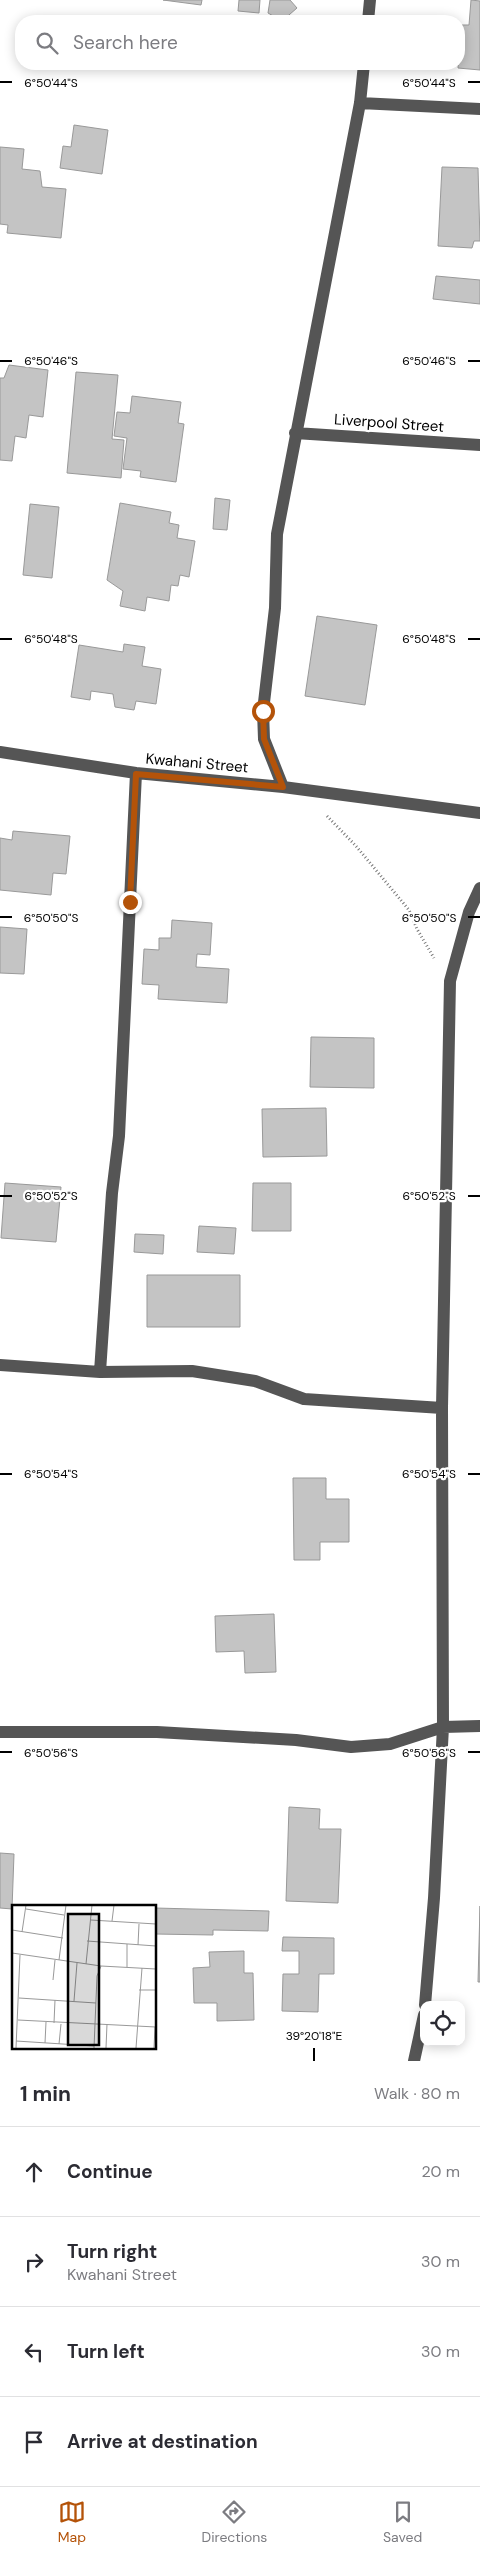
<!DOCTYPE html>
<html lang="en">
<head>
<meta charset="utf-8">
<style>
	body { margin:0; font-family:"DM Sans",sans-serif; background:#f2f2f3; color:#2b2b33 }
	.controls { position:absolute; right:15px; bottom:15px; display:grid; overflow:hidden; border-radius:10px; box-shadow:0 2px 12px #0003 }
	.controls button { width:45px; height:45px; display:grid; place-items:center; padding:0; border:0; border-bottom:1px solid #e1e1e2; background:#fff; color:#2b2b33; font:25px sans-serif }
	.stop { position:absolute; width:15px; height:15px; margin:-11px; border:4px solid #b45309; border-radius:50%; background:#fff }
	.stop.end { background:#b45309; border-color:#fff; box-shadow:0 1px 5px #0008 }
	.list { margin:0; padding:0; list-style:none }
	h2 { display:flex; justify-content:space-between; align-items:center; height:65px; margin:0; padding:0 20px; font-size:21px }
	h2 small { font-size:16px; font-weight:400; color:#7c7c81 }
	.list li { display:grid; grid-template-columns:32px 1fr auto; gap:15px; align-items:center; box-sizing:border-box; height:90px; padding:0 20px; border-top:1px solid #e1e1e2 }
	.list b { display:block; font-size:19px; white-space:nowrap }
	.list p { margin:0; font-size:16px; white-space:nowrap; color:#7c7c81 }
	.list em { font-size:16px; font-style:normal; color:#7c7c81 }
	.icon { flex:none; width:28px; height:28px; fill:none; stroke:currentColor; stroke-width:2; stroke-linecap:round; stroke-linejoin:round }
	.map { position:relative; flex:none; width:480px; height:2061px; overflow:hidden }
	.search { position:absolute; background:#fff; box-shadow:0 2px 12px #0003; left:15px; right:15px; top:15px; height:55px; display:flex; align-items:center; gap:12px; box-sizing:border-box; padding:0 18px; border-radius:20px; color:#7c7c81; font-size:19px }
	.sheet { height:425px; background:#fff }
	nav { display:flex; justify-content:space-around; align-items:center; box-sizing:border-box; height:70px; border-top:1px solid #e1e1e2; background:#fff; font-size:14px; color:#7c7c81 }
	nav a { display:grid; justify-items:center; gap:2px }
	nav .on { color:#b45309 }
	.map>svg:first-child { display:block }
	.building { fill:#c4c4c4; stroke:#999 }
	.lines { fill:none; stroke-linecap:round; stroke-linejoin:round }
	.path { stroke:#777; stroke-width:3; stroke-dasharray:1 2.5; stroke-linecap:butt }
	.minor { stroke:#555; stroke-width:12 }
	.route { stroke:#b45309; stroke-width:6 }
	.ticks { fill:none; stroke:#000; stroke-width:2 }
	.labels { text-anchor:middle; stroke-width:4.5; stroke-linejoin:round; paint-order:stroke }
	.street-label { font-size:15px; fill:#000; stroke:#fff }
	.inset-road { fill:none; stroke:#999; stroke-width:1 }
	.view { fill:#000; fill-opacity:0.15; stroke:#000; stroke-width:2.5 }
	.inset-edge { fill:none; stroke:#000; stroke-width:2.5 }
	.ticks-label { font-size:12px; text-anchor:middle; fill:#000; stroke:#fff; stroke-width:4.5; stroke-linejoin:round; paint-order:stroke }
</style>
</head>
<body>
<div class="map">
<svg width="480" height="2061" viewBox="0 0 480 2061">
	<rect width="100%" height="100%" fill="#fff"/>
	<path class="building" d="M163,0H202L201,5Z
		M239,0H260L259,13L238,11Z
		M270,0H290L297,8L282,21L268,13Z
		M471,0L480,1V70L458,68L461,25H469Z
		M74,125L108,130L102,174L60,168L63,146L71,147Z
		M0,147L24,149L22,169L40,171L42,187L66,189L61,238L7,233L8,225L0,224Z
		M442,167L478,168L480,241H474L472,248L438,246Z
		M436,276L480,280V304L433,299Z
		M9,365L48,370L43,417L29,415L26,438L15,436L12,461L0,460V378H4Z
		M76,372L118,375L112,439L124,440L121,478L67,473Z
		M132,396L181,402L178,423L184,424L176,482L140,477L141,471L123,469L127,438L114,436L117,412L130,413Z
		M215,498L230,500L227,530L213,529Z
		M120,503L171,512L169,523L179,525L177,538L195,541L189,577L180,575L178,586L171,585L169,601L147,597L145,611L120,606L123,591L107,580Z
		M30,504L59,507L52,578L23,575Z
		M317,616L377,625L365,705L305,696Z
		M124,644L145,647L142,666L161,669L156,704L136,701L134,710L115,707L113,694L91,691L90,700L71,697L79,645L123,652Z
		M13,831L70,836L66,874L53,873L51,895L0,890V838L12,840Z
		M172,920L212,923L210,955L197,954L196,967L229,969L227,1003L158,999L159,985L142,984L144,949L159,950V938H171Z
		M0,927L27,929L24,974L0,973Z
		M311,1037L374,1038V1088L310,1087Z
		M326,1108L327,1156L263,1157L262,1109Z
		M5,1183L61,1187L56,1242L1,1238Z
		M253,1183H291V1231H252Z
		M199,1226L236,1228L234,1254L197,1252Z
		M135,1234L164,1235L163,1254L134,1252Z
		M147,1275H240V1327H147Z
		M293,1478H326V1499H349V1542H320V1560H294Z
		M274,1614L276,1672L245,1673L244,1651L216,1652L215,1616Z
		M289,1807L320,1809L319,1829H341L338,1903L286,1901Z
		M0,1853L14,1854L12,1909L0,1908Z
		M480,1906V1982H478Z
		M155,1908L269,1911L268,1931L213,1930V1935L155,1934Z
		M155,1937L156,1995H155Z
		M283,1937L334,1938V1974H319L318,2012L282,2011L283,1974H299V1951H282Z
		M244,1951V1973H253L254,2020L217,2021V2003H194L193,1968L210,1967L209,1952Z"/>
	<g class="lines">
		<path class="path" d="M327,816L356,846L409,910L417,929L434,958"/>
		<path class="minor" d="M368,21L370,0
			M360,103L480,109
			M295,433L480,445
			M0,752L136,773L283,787L480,813
			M283,787L264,739L263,711L275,608L277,534L360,103L364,64
			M0,1365L100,1372L192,1371L255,1381L304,1399L442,1408
			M100,1372L112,1193L119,1136L136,773
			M0,1732H157L296,1740L351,1747L390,1744L443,1727L480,1726
			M425,2005L434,1898L443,1727L442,1408L450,981L469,912L480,888
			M414,2061L424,2015"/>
	</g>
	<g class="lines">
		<path class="route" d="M130,902L136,774L283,787L264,739L263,711"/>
	</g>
	<path class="ticks" d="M0,82H12M468,82H480M0,361H12M468,361H480M0,639H12M468,639H480M0,917H12M468,917H480M0,1196H12M468,1196H480M0,1474H12M468,1474H480M0,1752H12M468,1752H480M314,2048V2061"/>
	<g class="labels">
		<g class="street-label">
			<text transform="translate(389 423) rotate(4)" y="5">Liverpool Street</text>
			<text transform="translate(197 763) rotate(5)" y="5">Kwahani Street</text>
		</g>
	</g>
	<g transform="translate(12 1905)">
		<rect width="144" height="144" fill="#fff"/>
		<path class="inset-road" d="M14,4L52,10M79,15L144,19M100,16L102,0M0,25L51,33M10,27L14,0M75,36L144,41M126,40L127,19M0,48L89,61L144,64M47,55L54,0M74,59L80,0M115,62V39M41,75L43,55M127,85H144M7,93L84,98M62,96L65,58M6,115L144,122M42,118L43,95M4,136L82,141M33,138L34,117M47,139L49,119M4,143L8,50M82,143L85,71L89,61M94,143L95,119M124,143L130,63M142,143L143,122"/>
		<path class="view" d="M56,9H87V140H56Z"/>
		<rect width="144" height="144" class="inset-edge"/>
	</g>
	<g class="ticks-label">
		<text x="51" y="87">6°50'44"S</text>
		<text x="429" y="87">6°50'44"S</text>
		<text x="51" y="365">6°50'46"S</text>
		<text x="429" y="365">6°50'46"S</text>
		<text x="51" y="643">6°50'48"S</text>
		<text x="429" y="643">6°50'48"S</text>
		<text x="51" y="922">6°50'50"S</text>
		<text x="429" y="922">6°50'50"S</text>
		<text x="51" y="1200">6°50'52"S</text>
		<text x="429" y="1200">6°50'52"S</text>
		<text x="51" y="1478">6°50'54"S</text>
		<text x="429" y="1478">6°50'54"S</text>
		<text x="51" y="1757">6°50'56"S</text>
		<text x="429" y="1757">6°50'56"S</text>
		<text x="314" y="2040">39°20'18"E</text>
	</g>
</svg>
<div class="controls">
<button><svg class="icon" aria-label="locate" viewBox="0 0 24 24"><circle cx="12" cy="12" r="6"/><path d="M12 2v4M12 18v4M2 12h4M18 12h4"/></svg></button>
</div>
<div class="stop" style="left:263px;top:711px"></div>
<div class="stop end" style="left:130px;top:902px"></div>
<div class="search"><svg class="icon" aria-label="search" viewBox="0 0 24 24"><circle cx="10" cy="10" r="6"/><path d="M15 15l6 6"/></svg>Search here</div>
</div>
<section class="sheet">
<h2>1 min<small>Walk · 80 m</small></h2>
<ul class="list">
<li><svg class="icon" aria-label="ahead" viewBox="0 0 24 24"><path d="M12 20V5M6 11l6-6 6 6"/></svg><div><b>Continue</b></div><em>20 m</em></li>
<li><svg class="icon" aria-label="right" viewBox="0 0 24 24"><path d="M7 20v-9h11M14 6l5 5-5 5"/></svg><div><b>Turn right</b><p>Kwahani Street</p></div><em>30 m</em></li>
<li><svg class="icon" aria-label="left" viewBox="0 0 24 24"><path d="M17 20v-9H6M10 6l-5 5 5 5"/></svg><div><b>Turn left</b></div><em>30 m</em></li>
<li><svg class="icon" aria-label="arrive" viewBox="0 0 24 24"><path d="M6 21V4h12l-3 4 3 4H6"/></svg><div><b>Arrive at destination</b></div></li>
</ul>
</section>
<nav>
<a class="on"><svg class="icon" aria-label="map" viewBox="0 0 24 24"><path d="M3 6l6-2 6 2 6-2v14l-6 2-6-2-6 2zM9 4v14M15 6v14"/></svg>Map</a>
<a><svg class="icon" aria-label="directions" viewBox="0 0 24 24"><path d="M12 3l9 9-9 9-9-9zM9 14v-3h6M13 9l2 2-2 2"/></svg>Directions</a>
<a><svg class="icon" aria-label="saved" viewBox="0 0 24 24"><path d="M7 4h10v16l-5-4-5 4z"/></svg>Saved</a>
</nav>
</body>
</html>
